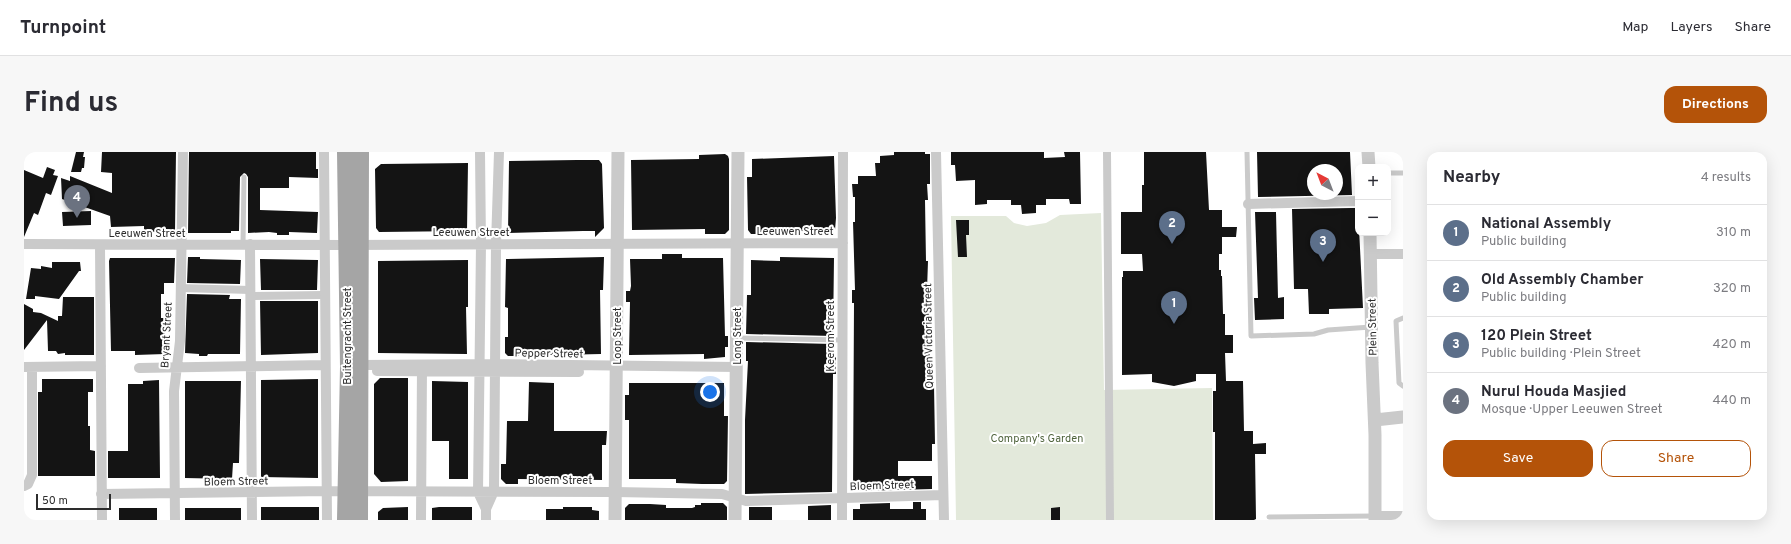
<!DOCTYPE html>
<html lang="en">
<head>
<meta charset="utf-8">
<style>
	body { margin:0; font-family:Overpass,sans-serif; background:#f7f7f7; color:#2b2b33 }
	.controls { position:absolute; right:12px; top:12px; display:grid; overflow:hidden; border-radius:8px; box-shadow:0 4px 16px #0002 }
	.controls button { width:36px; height:36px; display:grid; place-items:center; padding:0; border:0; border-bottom:1px solid #e1e1e2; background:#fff; color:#2b2b33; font:20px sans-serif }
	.compass { position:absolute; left:1283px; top:12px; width:36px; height:36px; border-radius:50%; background:#fff; box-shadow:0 4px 16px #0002; rotate:318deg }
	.scale { position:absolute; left:12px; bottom:10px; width:75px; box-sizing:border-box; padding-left:4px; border:2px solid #2d2d2d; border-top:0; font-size:11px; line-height:14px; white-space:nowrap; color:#2d2d2d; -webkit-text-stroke:3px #fff; paint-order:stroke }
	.you { position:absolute; left:686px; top:240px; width:14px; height:14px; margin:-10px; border:3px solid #fff; border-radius:50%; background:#1a73e8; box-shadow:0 0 0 6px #1a73e833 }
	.badge { display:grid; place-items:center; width:26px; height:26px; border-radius:50%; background:#b45309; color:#fff; font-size:13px; font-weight:700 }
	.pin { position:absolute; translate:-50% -33px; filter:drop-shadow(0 1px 2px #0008) }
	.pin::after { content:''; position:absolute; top:21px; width:14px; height:12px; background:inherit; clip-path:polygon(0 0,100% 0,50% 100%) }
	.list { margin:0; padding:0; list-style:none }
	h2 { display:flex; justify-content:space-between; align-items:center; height:52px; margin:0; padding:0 16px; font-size:17px }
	h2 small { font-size:13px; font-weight:400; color:#7c7c81 }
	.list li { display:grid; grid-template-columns:26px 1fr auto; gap:12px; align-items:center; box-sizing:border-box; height:56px; padding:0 16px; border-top:1px solid #e1e1e2 }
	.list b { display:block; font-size:15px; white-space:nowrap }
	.list p { margin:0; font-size:13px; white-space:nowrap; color:#7c7c81 }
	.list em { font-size:13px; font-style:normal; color:#7c7c81 }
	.actions { display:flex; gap:8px; padding:12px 16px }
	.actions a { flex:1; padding:9px 0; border:1px solid #b45309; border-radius:12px; text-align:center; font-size:14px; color:#b45309 }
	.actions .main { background:#b45309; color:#fff }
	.map { position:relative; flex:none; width:1379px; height:368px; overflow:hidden; border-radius:12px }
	header { display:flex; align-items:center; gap:24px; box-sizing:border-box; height:56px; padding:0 20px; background:#fff; border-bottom:1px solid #e1e1e2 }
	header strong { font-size:19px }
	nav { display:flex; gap:22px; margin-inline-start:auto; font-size:14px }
	.intro { display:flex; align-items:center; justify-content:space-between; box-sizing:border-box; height:96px; padding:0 24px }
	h1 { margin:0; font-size:28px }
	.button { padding:10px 18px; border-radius:12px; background:#b45309; color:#fff; font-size:14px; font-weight:700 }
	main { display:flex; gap:24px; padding:0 24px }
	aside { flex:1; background:#fff; border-radius:12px; box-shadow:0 4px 16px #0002 }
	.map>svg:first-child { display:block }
	.green { fill:#e3e9db }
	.building { fill:#141414; fill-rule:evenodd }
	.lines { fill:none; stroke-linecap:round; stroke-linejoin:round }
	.service { stroke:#cacaca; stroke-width:5 }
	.pedestrian { stroke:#cacaca; stroke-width:8 }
	.minor { stroke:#cacaca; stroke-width:10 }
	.tertiary { stroke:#cacaca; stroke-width:13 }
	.primary { stroke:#a5a5a5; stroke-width:16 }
	.labels { text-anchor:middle; stroke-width:4; stroke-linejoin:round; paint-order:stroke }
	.street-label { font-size:11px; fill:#2d2d2d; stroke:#fff }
	.park-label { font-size:11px; fill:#51653e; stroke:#fff }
</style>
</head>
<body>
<header>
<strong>Turnpoint</strong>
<nav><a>Map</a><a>Layers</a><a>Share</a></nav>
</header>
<div class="intro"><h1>Find us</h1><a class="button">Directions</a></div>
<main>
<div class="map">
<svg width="1379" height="368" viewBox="0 0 1379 368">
	<rect width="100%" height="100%" fill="#fff"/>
	<path class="green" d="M1077,61L1080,238L1188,236L1189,368H932L927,64H982L990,71L1003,74L1022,71L1036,63Z"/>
	<path class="building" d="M52,0H60L59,5H61L60,16H58L57,20H47Z
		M78,0H152L151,80H120V74L87,75L86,64L38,47L37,26L46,29V24L88,41V21L77,20Z
		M165,0H292V17H294V26L265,25V36H236V58L294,60L293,81L265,80V83H253V81L245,80L224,81V25L222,22L220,21L216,25L215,79H207V81H164Z
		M870,0H901V2H906V32H903L904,48H901L902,109H904L903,138H905L906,233H910L911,292H908V309H874V324H908V337L836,339L829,338L830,151H828V138H831L829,70H831V45H829L828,32H834V24H852L851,11H856V4L870,3Z
		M927,0H1020V6L1041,5L1040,0H1056L1057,52H1046L1045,47H1022V53H1012V61L998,62L997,53H987V48H963V52L951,53V28L932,29L931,13H927Z
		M1120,0H1182L1185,58H1198V75H1213L1212,85H1198V102H1195V118H1197V124H1198L1199,162H1201V183H1209V201H1201L1202,229H1219L1220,279H1229V292L1242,291V302H1231L1232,367L1230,368H1191V280H1189V239H1192V222H1172V229L1150,234L1128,230V222L1098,223V125H1099V119H1119L1118,102H1097V60H1118V33H1120Z
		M1233,0H1326L1328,43L1234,45ZM1289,18H1313V42H1289Z
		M701,2L704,4L705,7V78L701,82H681V77L608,78L607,8L675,7V3Z
		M810,4L812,66L811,78L748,80V82H727L724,78L723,25H728V7Z
		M553,8H575L578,12L580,76L571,85V79H559L484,81L485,9Z
		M444,11L443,79L355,80L352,76L351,17L357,12Z
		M23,15L31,18L29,23L34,24L27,43L22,41L14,63L10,61L0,85V18L19,26Z
		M1328,56H1334L1339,156L1305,157V162H1285L1284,137H1270L1268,57Z
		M67,59V73L39,74L38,60Z
		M1231,60H1252L1254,146L1260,145V167L1231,168L1230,146H1234Z
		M932,68H945V83H942L943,105H934Z
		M638,102H658V106H699L701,184H704V195H701V205L680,207V202L605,203L606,150H602V139H606L607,134L606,107H638Z
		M164,105H176V107L217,108L216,132L163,131Z
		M580,105L579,138H576L577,202L533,203L495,202V204H484L481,201V185H484V156L481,155L482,107Z
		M756,105L810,106L809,184L722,182L723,143H727V108L756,109Z
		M86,106H151L150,131H140V142H137V166H141V202L111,203V199H87L85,109Z
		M236,107L294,108L293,138H237Z
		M444,108V155H442L443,202L354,201V109Z
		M28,110H56L57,119H55L35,147L11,144V147H2L7,116L17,117V114L28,116Z
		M163,142L206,143L205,147H217L216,202H184L183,204H175V202L161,201Z
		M39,145H70V203H41V201L34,202L32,199H24L23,168L0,198V152L9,157V160L17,161L34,169V164H38Z
		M236,149H294V201L237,203Z
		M722,190L809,192V205H812V222H809L808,340L721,342V268L724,209H722Z
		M356,226H384V329L357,330L350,322V232Z
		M18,227H69V240H64V274H66V298L71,299V324H14V240H18Z
		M294,227V326L237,325V228Z
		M135,228L136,326H84V299H104V232H119V229Z
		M161,229H217L215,311H209L208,327L161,326Z
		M408,229L444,230V327H425V289H408Z
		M505,230L530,231V279H583L582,293H578V328L494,327V332H482L477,327V312H482L483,269H504Z
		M605,231H700V264H704L703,329L700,332H678L652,331V327H605V268H601V243H605Z
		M889,350H897V357H902V368H829V357H836V352L866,351V357H889Z
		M677,351H699L703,355V368H601V356L605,352H626L642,353V356H668L671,355V353H677Z
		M807,353V368H784V354Z
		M237,355H295V368H237Z
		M384,355V368H354V360L359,356Z
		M415,355H448V368H408V356Z
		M539,355H568V358L575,359V368H522V357H539Z
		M725,355H748V368H725Z
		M1036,355V368H1027V356Z
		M95,356H133V368H95Z
		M161,356H217V368H161Z"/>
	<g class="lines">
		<path class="service" d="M1223,0L1227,184L1290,182L1304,178L1347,175
			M1364,21H1379
			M219,92L220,25
			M1379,166L1372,169L1375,231L1379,234
			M713,186L818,188
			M1245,365L1350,364"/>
		<path class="pedestrian" d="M1083,0L1086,368
			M156,136L226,138
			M226,144L298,143"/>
		<path class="minor" d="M300,0L303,368
			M456,0L457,92L454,340L462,357V368
			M912,0L920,368
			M1224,52L1334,49
			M0,92L323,93L819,91
			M226,92L228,368
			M76,93L78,368
			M1346,102H1379
			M337,213L471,212L713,215
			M0,215L77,214
			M115,216L301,213
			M353,219L555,220
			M0,334L4,332L8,323V216
			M77,342L303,339L591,340L698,342L722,349L919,343
			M462,357L470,339L472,92L475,0
			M1351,364H1379
			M151,368L150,239L156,189L159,0
			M397,368L398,214
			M818,368L819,0"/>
		<path class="tertiary" d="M1344,0L1345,15
			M1346,81L1348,211L1351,283V368
			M1351,268L1379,265
			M591,368L594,0
			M711,368L714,0"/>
		<path class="primary" d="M321,368L324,215L321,0
			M336,368L337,0"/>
	</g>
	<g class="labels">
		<g class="street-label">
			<text x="771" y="83">Leeuwen Street</text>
			<text x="447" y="84">Leeuwen Street</text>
			<text x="123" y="85">Leeuwen Street</text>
			<text transform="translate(1348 175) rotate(-91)" y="4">Plein Street</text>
			<text transform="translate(142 183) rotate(-87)" y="4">Bryant Street</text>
			<text transform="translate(323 184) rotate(-90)" y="4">Buitengracht Street</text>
			<text transform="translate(593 184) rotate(-90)" y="4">Loop Street</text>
			<text transform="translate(713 184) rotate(-90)" y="4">Long Street</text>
			<text transform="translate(806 184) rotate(-90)" y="4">Keerom Street</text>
			<text transform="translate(904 184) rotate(-91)" y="4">Queen Victoria Street</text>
			<text transform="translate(525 201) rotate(1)" y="4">Pepper Street</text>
			<text x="536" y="332">Bloem Street</text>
			<text transform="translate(212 329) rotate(-1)" y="4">Bloem Street</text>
			<text transform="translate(858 333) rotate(-2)" y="4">Bloem Street</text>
		</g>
		<g class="park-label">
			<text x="1013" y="290">Company's Garden</text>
		</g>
	</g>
</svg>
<div class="controls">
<button>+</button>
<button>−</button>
</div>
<svg class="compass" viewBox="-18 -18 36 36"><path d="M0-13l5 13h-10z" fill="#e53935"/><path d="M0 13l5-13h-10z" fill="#7c7c81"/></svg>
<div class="scale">50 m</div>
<div class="you"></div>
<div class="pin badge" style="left:1150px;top:172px;background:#5c6f8a">1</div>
<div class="pin badge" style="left:1148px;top:92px;background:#5c6f8a">2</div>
<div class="pin badge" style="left:1299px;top:110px;background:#5c6f8a">3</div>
<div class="pin badge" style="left:53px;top:66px;background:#6b7280">4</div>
</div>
<aside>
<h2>Nearby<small>4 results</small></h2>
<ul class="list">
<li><span class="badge" style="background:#5c6f8a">1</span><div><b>National Assembly</b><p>Public building</p></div><em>310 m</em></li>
<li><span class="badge" style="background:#5c6f8a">2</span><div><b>Old Assembly Chamber</b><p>Public building</p></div><em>320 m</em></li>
<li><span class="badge" style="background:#5c6f8a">3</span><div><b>120 Plein Street</b><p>Public building · Plein Street</p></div><em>420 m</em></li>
<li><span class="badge" style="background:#6b7280">4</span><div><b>Nurul Houda Masjied</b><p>Mosque · Upper Leeuwen Street</p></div><em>440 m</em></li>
</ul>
<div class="actions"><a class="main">Save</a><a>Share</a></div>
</aside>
</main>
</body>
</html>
